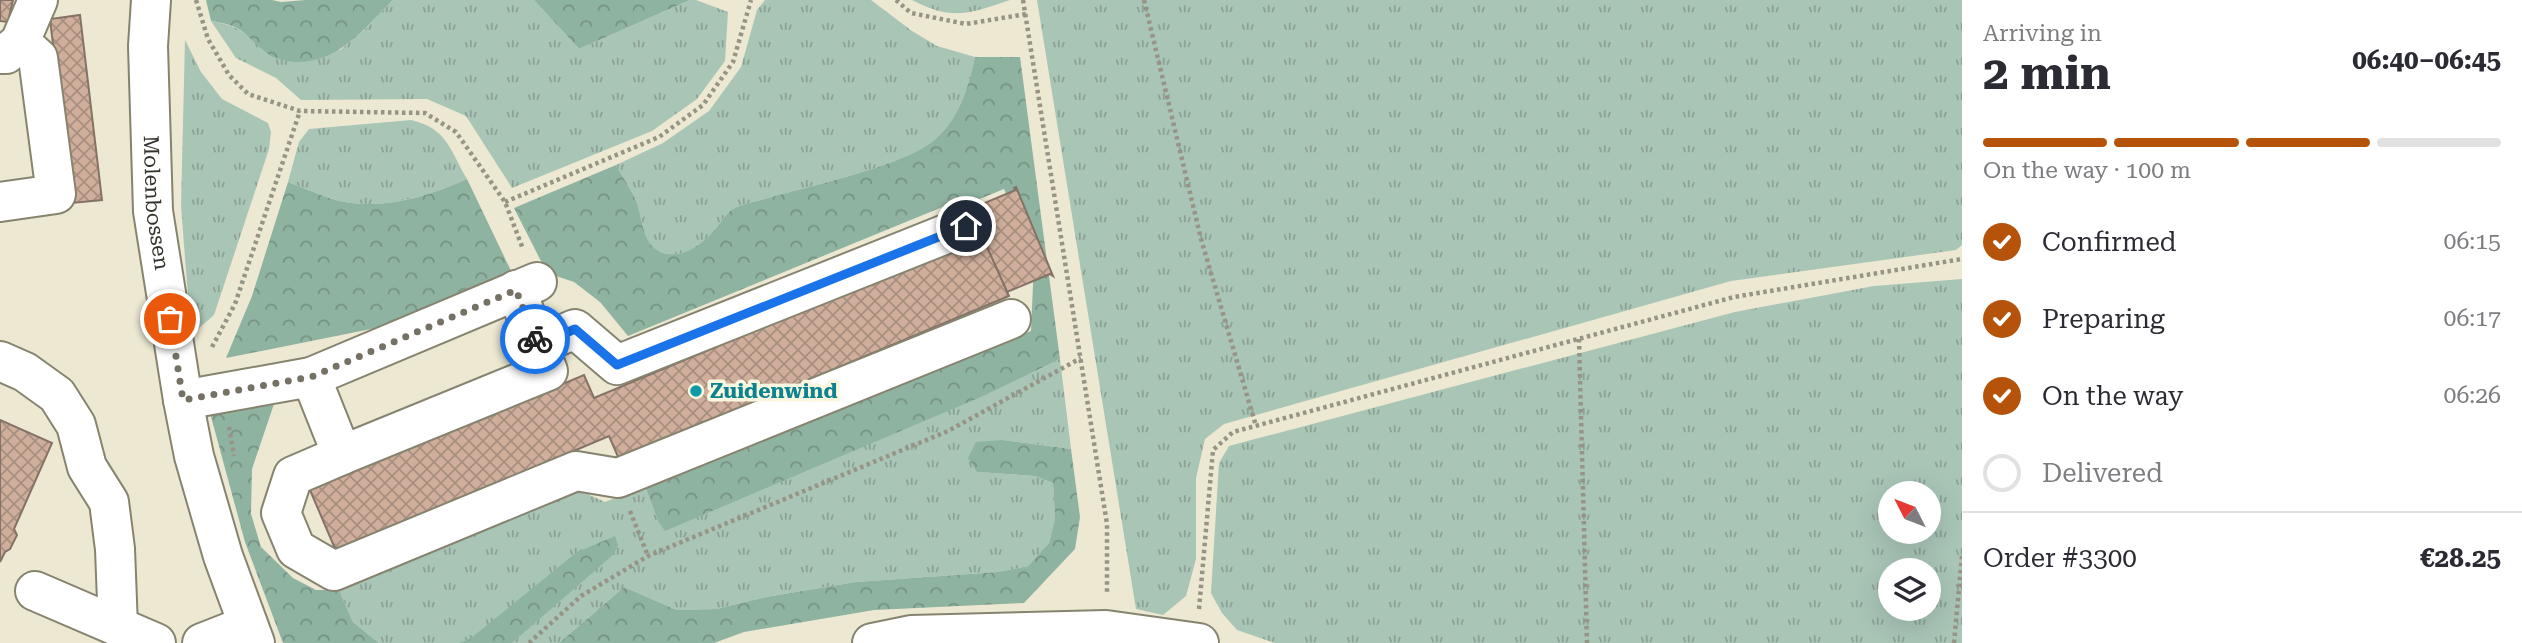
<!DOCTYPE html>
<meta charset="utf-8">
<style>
body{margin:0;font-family:"Roboto Serif",serif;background:#f2f2f3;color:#2b2b33;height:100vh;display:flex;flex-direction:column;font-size:26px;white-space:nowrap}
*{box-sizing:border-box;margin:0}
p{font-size:23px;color:#7c7c81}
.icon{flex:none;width:38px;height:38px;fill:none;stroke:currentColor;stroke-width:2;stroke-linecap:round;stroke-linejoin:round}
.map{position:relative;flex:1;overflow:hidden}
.details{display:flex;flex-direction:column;background:#fff;width:560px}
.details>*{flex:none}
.needle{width:46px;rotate:312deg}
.fabs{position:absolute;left:1878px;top:481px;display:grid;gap:14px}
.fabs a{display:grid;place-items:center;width:63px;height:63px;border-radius:50%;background:#fff;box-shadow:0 7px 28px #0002;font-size:35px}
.pin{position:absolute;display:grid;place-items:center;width:60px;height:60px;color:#fff;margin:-30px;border:4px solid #fff;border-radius:50%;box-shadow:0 2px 7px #0007}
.courier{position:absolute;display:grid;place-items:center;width:70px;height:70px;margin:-35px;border:5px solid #1a73e8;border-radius:50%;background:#fff;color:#222;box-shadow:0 2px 9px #0007}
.head em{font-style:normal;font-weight:700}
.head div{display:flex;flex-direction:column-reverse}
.head{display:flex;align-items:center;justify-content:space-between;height:119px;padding:0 21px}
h1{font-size:46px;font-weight:700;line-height:52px}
.bar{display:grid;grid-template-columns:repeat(4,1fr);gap:10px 7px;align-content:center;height:84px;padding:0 21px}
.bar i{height:9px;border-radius:5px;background:#e1e1e2}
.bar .active{background:#b45309}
.bar p{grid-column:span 4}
.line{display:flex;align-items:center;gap:18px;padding:0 21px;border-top:2px solid #e1e1e2}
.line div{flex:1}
ol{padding:0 21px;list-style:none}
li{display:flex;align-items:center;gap:21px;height:77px}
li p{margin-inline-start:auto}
li .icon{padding:7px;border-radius:50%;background:#b45309;color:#fff;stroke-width:4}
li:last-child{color:#7c7c81}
li i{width:38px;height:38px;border:4px solid #e1e1e2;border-radius:50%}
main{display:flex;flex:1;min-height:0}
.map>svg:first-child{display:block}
.grass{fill:url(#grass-tufts);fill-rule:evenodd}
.forest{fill:url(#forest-crowns)}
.building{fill:url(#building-cross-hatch);stroke:#847266;stroke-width:2}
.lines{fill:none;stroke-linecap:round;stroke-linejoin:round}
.minor-casing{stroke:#86836f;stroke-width:42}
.path{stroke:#989485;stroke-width:4.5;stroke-dasharray:3.5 3.5;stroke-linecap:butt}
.minor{stroke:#fff;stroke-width:38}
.done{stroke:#757265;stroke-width:7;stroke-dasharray:0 12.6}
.route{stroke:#1a73e8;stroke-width:9}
.culture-dot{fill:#0f9aa8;stroke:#faf6df;stroke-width:2.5}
.labels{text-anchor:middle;stroke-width:7;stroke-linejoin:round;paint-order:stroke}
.street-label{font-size:21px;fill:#35332b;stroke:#faf6df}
.culture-label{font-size:21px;font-weight:bold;fill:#0d838f;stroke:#faf6df;text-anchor:start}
</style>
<main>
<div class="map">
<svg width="1962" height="643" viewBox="0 0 1962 643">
<defs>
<pattern id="grass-tufts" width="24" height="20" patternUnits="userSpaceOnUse" patternTransform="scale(1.75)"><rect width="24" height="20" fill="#a8c5b6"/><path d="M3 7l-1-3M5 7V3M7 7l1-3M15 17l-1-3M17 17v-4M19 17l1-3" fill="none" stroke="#8aa194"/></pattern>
<pattern id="forest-crowns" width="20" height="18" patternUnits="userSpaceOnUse" patternTransform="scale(1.75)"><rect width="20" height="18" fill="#8fb3a1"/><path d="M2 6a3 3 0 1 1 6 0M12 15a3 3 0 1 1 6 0" fill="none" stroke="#769283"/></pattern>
<pattern id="building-cross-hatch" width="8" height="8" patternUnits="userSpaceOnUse" patternTransform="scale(1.75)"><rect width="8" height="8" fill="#cfaf9b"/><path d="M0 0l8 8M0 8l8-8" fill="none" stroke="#a98f7f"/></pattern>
</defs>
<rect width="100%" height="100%" fill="#ece8d2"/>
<!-- grass -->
<g class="grass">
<path d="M393,0H534L579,49L690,0H696L728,12L725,61L697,99L652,131L512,188L466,116L427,99L301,100L276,78L236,58L211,21C240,26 247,33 267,54L340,50L363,31Z"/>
<path d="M765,0H871L912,31L937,46L975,57C968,88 959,120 933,141C902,166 813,185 772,197C759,201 741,203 731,210C726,214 721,222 717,227C705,242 684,259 663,253C642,247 643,220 637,203C632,190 623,178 616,165L663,143L709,111L741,67L757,10Z"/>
<path d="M912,0H1010C969,14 952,21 912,0Z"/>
<path d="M1037,0H1962V245L1956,250L1731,281L1224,424L1205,439L1196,478V559L1186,596L1163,615L1136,609Z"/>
<path d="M185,40L201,72L222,99L268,123L271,132L269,149L214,315L191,335L181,206Z"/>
<path d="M411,120C447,128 450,150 467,179C424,198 376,213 329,198C315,193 301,187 288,182L299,142L309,129Z"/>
<path d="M1962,279V643H1275L1237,630L1222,613L1211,593L1219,463L1229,446L1735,312L1874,286ZM1890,494H1928V532H1890ZM1890,570H1928V609H1890Z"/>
<path d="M1060,359L1071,449L1003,440L978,472L1035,476L1053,483L1055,518L1049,543L1028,566L998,572L856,582L766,597L716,609L677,610L624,587L559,643H512L526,630L458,643H379L353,622L339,590L581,491L605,502L645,486L658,521L988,394Z"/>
</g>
<!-- forest -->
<g class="forest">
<path d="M206,0H272L281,2L306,0H393C365,28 339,63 295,62C285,61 274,59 265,52C242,32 244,26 211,21Z"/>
<path d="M534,0H690L579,49Z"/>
<path d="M975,57H1020L1060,359L988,394L665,531L658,521L645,486L1031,331L1034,262L1004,189L960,207L957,201L628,336L600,302L574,282L547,273L514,208L616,165C623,178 632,190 637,203C643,220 642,246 663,253C684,259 705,242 717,227C721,222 726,214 731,210C741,203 759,201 772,197C813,185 902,166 933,141C959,120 968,88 975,57Z"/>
<path d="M467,179L513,275L497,277L386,326L226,358L252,296L288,182C301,187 315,193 329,198C376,213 424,198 467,179Z"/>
<path d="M275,401L252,469L251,514L261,547L293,578L316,590H339L353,622L379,643H283L245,542L210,413Z"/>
<path d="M1003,440L1071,449L1080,517L1075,549L1024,603L874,610L744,632L714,643H559L624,587L677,610L716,609L766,597L856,582L998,572L1028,566L1049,543L1055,518L1053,483L1035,476L977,472L968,458L976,442Z"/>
<path d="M615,536L618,545L614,554L512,643H458L470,639L577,552Z"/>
</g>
<!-- building -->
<g class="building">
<path d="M0,0H13L8,22L0,21Z"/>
<path d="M80,15L102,200L72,203L50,19Z"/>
<path d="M1016,187L1053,276L1050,274L1007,292L982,236L986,234L975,207L1016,190L1014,188Z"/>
<path d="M982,236L1009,296L619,459L609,436L336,551L310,490L584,375L594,398Z"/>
<path d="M0,420L52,443L14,529L17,535L10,549L5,552L0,562Z"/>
</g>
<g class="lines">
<defs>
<g id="minor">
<path id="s1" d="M151,0L148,46L153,211L183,400L194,456L223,556L255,643"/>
<path d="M0,54H6L20,42L38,0"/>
<path d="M0,202L56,194L38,58L20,42"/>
<path d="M538,345L575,329L617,365L966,226"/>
<path d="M0,361L25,372L57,395L76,425L87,467L109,502L115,549L118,627"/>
<path d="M311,377L342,455L293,476L281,513L296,549L334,571L576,471L618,478L1011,319"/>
<path d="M183,400L311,377L537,282"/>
<path d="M342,455L548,371L516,290"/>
<path d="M35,591L156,643"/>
<path d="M202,643L248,625"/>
<path d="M872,643L911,635L1106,630L1199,643"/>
</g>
</defs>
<!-- minor casing -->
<use href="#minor" class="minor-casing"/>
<!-- path -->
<g class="path">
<path d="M196,0L208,39L229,75L248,94L300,111L425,113L456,132L505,202L523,249"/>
<path d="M896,0L911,13L966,24L1026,14"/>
<path d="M1023,0L1107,524V595"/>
<path d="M1144,0L1201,239L1256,426"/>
<path d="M505,202L659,137L703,105L733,62L751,0"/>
<path d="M1579,339L1587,643"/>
<path d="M212,347L235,304L300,111"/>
<path d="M229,427L234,456"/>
<path d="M630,511L648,556"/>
<path d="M1199,609L1213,450L1233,432L1734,297L1962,259"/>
<path d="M529,643L581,596L648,556L948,431L1081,358"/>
<path d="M1954,643L1962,556"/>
</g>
<!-- minor -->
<use href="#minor" class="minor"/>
</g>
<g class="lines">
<!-- done -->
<path class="done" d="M170,319L183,400L311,377L516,290L535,339"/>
<!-- route -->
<path class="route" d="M535,339L538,345L575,329L617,365L966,226"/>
</g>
<!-- markers -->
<circle class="culture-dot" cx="696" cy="391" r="7"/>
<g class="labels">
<!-- street labels -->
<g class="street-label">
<text dy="7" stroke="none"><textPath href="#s1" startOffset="203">Molenbossen</textPath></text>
</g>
<!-- culture labels -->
<g class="culture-label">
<text x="710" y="398">Zuidenwind</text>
</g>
</g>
</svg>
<div class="fabs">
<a><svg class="needle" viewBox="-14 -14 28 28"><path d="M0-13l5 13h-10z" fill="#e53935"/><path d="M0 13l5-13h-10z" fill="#7c7c81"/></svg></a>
<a><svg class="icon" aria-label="layers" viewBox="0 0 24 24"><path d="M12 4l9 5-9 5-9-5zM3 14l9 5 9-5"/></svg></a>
</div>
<div class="pin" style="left:170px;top:319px;background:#ea580c"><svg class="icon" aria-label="bag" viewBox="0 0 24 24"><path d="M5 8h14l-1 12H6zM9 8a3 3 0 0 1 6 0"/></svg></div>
<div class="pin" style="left:966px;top:226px;background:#1f2937"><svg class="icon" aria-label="home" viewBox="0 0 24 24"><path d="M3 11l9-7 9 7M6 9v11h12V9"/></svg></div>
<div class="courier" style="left:535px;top:339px"><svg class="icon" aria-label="bike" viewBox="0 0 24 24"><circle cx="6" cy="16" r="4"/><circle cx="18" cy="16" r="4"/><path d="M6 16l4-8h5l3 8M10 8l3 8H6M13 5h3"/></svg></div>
</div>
<section class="details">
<div class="head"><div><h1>2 min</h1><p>Arriving in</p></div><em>06:40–06:45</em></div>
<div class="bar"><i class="active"></i><i class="active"></i><i class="active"></i><i></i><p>On the way · 100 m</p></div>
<ol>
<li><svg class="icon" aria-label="check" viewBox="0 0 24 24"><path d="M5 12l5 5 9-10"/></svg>Confirmed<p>06:15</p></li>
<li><svg class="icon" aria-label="check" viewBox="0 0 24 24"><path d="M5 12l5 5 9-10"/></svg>Preparing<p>06:17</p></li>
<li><svg class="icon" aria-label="check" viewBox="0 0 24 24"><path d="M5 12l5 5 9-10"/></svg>On the way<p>06:26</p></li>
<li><i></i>Delivered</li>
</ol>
<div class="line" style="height:91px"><div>Order #3300</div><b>€28.25</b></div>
</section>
</main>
